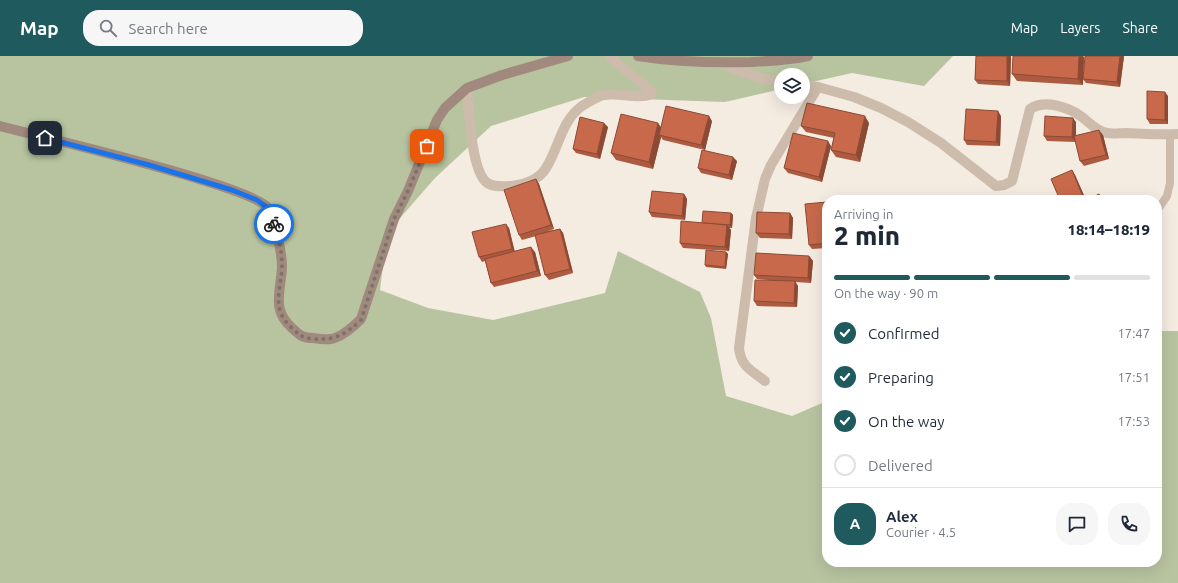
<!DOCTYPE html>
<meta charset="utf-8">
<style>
body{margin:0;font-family:Ubuntu,sans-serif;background:#f6f6f7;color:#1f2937;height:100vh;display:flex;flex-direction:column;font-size:15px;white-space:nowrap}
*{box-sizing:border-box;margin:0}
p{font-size:13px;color:#747a83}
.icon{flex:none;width:22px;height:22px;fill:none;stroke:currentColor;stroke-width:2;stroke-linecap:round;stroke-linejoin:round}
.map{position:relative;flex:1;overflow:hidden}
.side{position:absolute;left:822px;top:139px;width:340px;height:372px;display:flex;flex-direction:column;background:#fff;border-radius:16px;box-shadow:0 4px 16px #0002}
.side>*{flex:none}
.tools{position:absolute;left:774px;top:12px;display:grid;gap:8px}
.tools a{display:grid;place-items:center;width:36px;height:36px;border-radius:50%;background:#fff;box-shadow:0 4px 16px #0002;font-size:20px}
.pin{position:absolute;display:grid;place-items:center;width:34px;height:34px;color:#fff;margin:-17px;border-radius:8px;box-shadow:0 2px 6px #0006}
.courier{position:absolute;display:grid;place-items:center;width:40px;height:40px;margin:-20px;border:3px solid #1a73e8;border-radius:50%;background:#fff;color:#222;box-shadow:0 1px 5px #0007}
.head em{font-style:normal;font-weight:800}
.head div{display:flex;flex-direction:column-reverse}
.head{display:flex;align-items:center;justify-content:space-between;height:68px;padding:0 12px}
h1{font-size:26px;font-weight:800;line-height:30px}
.bar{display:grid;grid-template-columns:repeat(4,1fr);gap:6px 4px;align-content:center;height:48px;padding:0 12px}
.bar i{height:5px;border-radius:3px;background:#e0e1e3}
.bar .current{background:#1f5a5e}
.bar p{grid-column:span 4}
.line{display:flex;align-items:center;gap:10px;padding:0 12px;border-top:1px solid #e0e1e3}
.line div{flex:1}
.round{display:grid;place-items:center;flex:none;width:42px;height:42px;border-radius:16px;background:#f6f6f7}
ol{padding:0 12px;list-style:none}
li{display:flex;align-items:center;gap:12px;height:44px}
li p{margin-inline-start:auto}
li .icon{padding:4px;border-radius:50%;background:#1f5a5e;color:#fff;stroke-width:4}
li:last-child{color:#747a83}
li i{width:22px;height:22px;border:2px solid #e0e1e3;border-radius:50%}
header{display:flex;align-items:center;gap:24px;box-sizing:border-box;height:56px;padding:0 20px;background:#1f5a5e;color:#fff}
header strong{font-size:19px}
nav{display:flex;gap:22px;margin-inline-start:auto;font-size:14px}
.search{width:280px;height:36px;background:#f6f6f7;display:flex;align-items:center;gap:10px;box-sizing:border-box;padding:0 14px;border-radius:16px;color:#747a83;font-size:15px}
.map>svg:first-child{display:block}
.green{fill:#b8c4a0}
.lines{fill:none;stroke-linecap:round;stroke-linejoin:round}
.lane{stroke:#cdbbac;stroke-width:8}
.street{stroke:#cdbbac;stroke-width:10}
.secondary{stroke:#a18a7d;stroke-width:10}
.wall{fill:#ac5a40}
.shaded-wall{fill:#8c4a34}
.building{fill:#c8694b;stroke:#8c4a34}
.done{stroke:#7c716b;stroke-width:4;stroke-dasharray:0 7.2}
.route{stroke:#1a73e8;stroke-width:5}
</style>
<header>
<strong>Map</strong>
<div class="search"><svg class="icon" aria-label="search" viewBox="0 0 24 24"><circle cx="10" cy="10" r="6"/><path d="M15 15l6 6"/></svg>Search here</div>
<nav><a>Map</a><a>Layers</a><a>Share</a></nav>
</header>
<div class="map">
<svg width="1178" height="527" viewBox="0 0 1178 527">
<rect width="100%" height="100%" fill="#f4ebe1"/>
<!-- green -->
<path class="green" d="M0,0H953L924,30L852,17L803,28V19H781V33L725,46L584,41L491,70L435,122L387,177L380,234L428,252L493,264L605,237L618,195L700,236L711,262L726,340L792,360L827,345V506H1157V275H1178V527H0Z"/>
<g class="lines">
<!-- lane -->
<path class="lane" d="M1157,155L1167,140L1170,127V78"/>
<!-- street -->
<g class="street">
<path d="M720,7L757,21L781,26"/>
<path d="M803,29L818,31"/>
<path d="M467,32C469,53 471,112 486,126C493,132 504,130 512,130C524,129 540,123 546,112C559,92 561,65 582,50C588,47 597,40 604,39C619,36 637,44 652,38L651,35L618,8L610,0"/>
<path d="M765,325C751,314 741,311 739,292L756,162L765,123L771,109L818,31L854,41L881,52L908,66L941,87L996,130L1004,129L1012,125L1030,53C1045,43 1068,51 1082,61C1090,67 1096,75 1107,77C1113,78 1120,77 1126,77C1143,78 1160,79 1178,78"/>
</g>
<!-- secondary -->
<g class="secondary">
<path d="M638,0C675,6 713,7 751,6C770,5 790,4 808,0"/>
<path d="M0,70C38,80 253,130 268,152C275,163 282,197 282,211C281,234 271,254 292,272C300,279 302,282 313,282C319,283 325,284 331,283C342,281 353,271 361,263L394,163L408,135L437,64L445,52L467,32L502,19L568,0"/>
</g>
</g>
<!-- wall -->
<g class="wall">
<path d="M976,0H1011L1010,30L978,28L975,24Z"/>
<path d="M1124,0L1120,31L1086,27L1083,23V29L1017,25L1012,18L1084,1L1083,20Z"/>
<path d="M1168,40V68H1150L1147,63Z"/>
<path d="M1001,60L1000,90L967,89L964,84Z"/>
<path d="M712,65L705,94L663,84L661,81L653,113L616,104L611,97L661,71Z"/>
<path d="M1076,66V80L1103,79L1109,103L1084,110L1080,105L1076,86L1047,85L1044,80Z"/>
<path d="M869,67L860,106L836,101L831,94L834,82L806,76L801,70Z"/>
<path d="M608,71L600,103L576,97L573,93Z"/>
<path d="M831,90L822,126L788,117L784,112Z"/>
<path d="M737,105L732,124L701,117L698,112Z"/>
<path d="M1072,114L1075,119L1086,144H1060Z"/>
<path d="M536,123L539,128L554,173L548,175L560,173L563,177L573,217L549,224L545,219L536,180L522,184L519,179Z"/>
<path d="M684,138L687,143L685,164L652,161L649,156Z"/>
<path d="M827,146V192L812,193L809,189Z"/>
<path d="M731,157L733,159L732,172H729L731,174L729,195L683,192L680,187L702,167Z"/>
<path d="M790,157L793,162L792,183L760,182L756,177Z"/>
<path d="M509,172L515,196H535L541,220L494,231L491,227L485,205L482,206L479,201Z"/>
<path d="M726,196L728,198L726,213L706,211L705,209Z"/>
<path d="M809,200L813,205L811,227L795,226L798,230L797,251L757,250L754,245L778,225L757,223L754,219Z"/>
</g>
<!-- shaded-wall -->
<g class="shaded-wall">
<path d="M1007,0H1011L1010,30L1007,25Z"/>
<path d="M1079,0H1083L1084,1L1083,29L1078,23Z"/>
<path d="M1120,0H1124L1120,31L1117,26Z"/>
<path d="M1165,36L1168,40V68L1165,64Z"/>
<path d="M998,55L1001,60L1000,90L996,86Z"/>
<path d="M709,60L712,65L705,94L701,89Z"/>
<path d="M865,60L869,67L860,106L856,99Z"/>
<path d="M1073,62L1076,66V86L1072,81Z"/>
<path d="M604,67L608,71L600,103L597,98Z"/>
<path d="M658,67L663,74L659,79L661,81L653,113L649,106Z"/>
<path d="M1099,74L1103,79L1109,103L1106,99Z"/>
<path d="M828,85L831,90L822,126L819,121Z"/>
<path d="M733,101L737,105L732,124L729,119Z"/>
<path d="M1072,114L1075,119L1086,144L1083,141Z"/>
<path d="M536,123L539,128L554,173L551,169Z"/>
<path d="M684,138L687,143L685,164L682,160Z"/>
<path d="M731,157L733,159L732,172L730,169Z"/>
<path d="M790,157L793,162L792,183L789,178Z"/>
<path d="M506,168L509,172L515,198L512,193Z"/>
<path d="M727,169L731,174L729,195L725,191Z"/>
<path d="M560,173L563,177L573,217L570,213Z"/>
<path d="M531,191L535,196L541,220L537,215Z"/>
<path d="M726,196L728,198L726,213L725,211Z"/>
<path d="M809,200L813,205L811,227L808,222Z"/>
<path d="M795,225L798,230L797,251L794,247Z"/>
<path d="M1157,233L1159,258L1157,255Z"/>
</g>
<!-- building -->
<g class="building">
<path d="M976,0H1007V25L975,24Z"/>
<path d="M1013,0H1079L1078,23L1012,18Z"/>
<path d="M1085,0H1120L1117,26L1083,23Z"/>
<path d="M1147,35L1165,36V64L1147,63Z"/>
<path d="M807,47L865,60L856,99L831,94L835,77L801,70Z"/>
<path d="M666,50L709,60L701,89L659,79Z"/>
<path d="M966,53L998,55L996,86L964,84Z"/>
<path d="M621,58L658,67L649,106L611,97Z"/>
<path d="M1045,60L1073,62L1072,81L1044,80Z"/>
<path d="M580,61L604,67L597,98L573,93Z"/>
<path d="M1099,74L1106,99L1080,105L1074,80Z"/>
<path d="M793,77L828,85L819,121L784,112Z"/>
<path d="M702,94L733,101L729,119L698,112Z"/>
<path d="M1072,114L1083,141L1075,144H1060L1051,123Z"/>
<path d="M536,123L551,169L519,179L504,134Z"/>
<path d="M652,135L684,138L682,160L649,156Z"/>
<path d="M1099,138L1102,144H1087Z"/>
<path d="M827,146V187L809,189L805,148Z"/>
<path d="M703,155L731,157L730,169L702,167Z"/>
<path d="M757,156L790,157L789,178L756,177Z"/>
<path d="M681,165L727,169L725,191L680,187Z"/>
<path d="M506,168L512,193L479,201L472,176Z"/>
<path d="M560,173L570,213L545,219L535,179Z"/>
<path d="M531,191L537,215L491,227L485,203Z"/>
<path d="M706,194L726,196L725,211L705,209Z"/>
<path d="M756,197L809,200L808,222L754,219Z"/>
<path d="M755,224L795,225L794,247L754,245Z"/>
</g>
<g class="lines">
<!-- done -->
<path class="done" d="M274,168C279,180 282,197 282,210C281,236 270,253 293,273C302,281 303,282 315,283C336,284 346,278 361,264L394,163L408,135L427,90"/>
<!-- route -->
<path class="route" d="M45,82L149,109L232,134L257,144L268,152L274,168"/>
</g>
</svg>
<div class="tools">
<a><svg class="icon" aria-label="layers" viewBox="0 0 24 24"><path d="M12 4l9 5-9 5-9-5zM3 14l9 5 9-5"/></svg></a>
</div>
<div class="pin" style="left:427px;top:90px;background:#ea580c"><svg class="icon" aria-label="bag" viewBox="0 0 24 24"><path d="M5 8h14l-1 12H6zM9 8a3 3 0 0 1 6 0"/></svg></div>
<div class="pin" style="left:45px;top:82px;background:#1f2937"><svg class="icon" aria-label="home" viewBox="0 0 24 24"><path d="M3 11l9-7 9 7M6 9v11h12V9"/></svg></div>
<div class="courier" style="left:274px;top:168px"><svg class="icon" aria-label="bike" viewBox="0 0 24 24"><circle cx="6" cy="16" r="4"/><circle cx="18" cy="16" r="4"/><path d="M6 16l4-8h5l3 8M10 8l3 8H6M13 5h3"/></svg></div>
<section class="side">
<div class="head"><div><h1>2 min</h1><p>Arriving in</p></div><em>18:14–18:19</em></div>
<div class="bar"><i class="current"></i><i class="current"></i><i class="current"></i><i></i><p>On the way · 90 m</p></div>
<ol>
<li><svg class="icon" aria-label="check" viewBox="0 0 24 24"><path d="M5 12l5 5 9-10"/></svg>Confirmed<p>17:47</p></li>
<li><svg class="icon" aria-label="check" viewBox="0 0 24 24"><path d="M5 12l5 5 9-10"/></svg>Preparing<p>17:51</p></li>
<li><svg class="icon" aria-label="check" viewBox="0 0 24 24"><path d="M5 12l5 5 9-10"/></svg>On the way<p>17:53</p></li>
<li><i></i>Delivered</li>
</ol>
<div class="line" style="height:72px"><b class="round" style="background:#1f5a5e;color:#fff">A</b><div><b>Alex</b><p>Courier · 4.5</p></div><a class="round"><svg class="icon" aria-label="chat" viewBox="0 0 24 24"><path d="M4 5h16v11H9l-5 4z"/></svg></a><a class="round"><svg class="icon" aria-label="phone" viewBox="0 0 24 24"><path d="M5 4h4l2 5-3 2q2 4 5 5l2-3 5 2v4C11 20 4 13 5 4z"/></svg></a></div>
</section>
</div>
